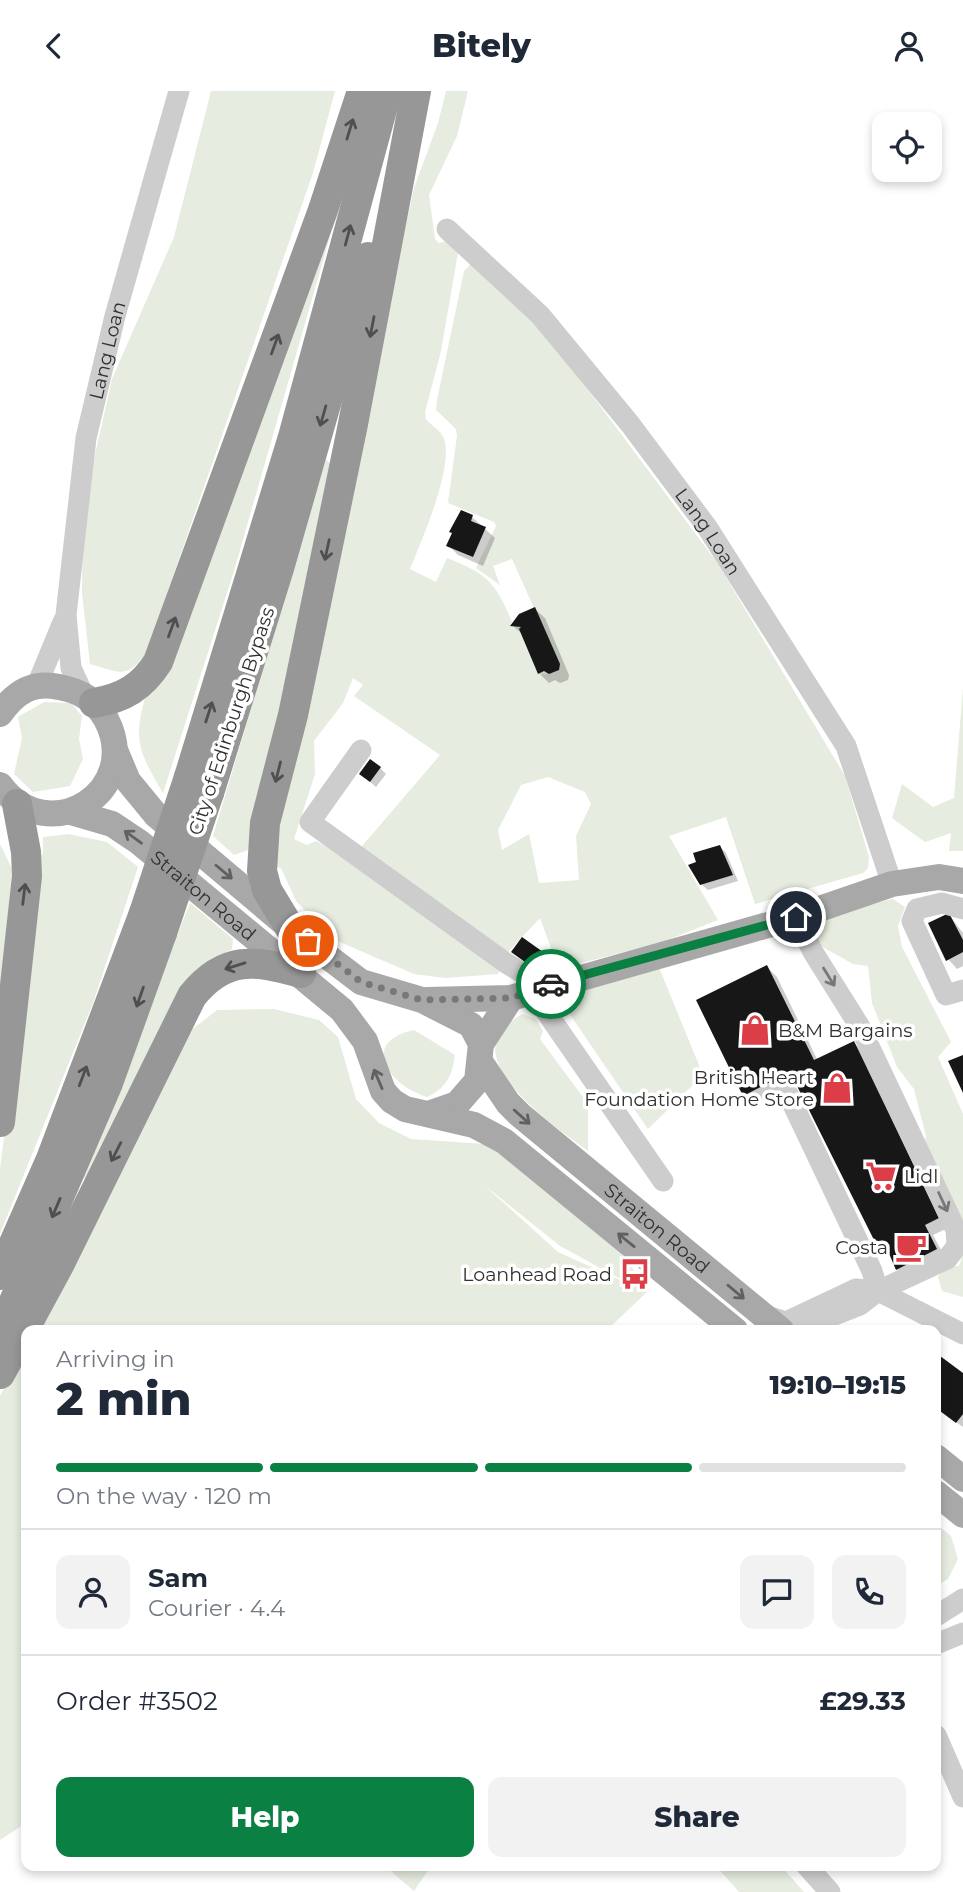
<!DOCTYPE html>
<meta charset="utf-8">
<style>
body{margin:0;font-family:Montserrat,sans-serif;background:#f2f2f3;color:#1f2937;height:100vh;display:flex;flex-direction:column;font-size:26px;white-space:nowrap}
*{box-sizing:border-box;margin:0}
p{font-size:23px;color:#747a83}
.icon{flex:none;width:38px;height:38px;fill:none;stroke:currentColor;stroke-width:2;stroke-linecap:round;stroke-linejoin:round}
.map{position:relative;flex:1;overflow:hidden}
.details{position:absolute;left:21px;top:1234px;width:920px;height:546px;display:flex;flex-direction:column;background:#fff;border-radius:14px;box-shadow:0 4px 10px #0003}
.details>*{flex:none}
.controls{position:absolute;left:872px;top:21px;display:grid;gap:14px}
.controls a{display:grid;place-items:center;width:70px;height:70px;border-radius:14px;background:#fff;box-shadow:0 4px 10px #0003;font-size:35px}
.pin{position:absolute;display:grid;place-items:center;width:60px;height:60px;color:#fff;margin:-30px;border:4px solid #fff;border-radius:50%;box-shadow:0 2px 7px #0007}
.courier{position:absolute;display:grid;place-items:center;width:70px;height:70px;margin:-35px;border:5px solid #0b8043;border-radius:50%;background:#fff;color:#222;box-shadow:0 2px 9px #0007}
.summary em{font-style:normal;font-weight:800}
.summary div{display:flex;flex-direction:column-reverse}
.summary{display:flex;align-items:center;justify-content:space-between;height:119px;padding:0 35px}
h1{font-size:46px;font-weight:800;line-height:52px}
.bar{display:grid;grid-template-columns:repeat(4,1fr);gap:10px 7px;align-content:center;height:84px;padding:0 35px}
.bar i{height:9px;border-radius:5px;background:#e0e1e3}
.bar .on{background:#0b8043}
.bar p{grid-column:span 4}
.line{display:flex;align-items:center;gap:18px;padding:0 35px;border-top:2px solid #e0e1e3}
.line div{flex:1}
.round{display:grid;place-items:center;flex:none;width:74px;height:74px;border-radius:14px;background:#f2f2f3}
.button{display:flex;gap:14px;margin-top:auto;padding:14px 35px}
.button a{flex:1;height:80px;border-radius:14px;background:#0b8043;color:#fff;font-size:28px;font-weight:800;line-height:80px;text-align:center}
.button a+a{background:#f2f2f3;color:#1f2937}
header{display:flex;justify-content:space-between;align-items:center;height:91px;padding:0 35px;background:#fff;font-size:32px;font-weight:800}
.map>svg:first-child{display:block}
.green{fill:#e6ecdf;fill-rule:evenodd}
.shadow{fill:#0003}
.building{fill:#171717}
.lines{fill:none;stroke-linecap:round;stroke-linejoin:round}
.minor{stroke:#cdcdcd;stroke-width:21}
.major{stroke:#a8a8a8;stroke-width:26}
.highway{stroke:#979797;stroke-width:30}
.highway-bridge{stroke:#979797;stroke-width:30}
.oneway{stroke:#4f4f4f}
.oneway2{stroke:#606060}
.oneway3{stroke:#777}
.done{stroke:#787878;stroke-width:7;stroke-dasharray:0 12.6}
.route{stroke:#0b8043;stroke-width:9}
.labels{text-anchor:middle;stroke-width:7;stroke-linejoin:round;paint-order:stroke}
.street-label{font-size:19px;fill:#303030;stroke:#fff}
.poi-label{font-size:19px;fill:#303030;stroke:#fff;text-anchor:end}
</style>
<header><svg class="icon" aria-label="back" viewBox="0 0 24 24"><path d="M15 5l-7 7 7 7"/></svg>Bitely<svg class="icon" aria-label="person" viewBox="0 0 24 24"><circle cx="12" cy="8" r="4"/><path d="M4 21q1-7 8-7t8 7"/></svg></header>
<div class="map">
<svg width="963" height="1801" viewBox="0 0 963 1801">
<rect width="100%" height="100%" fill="#fff"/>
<!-- green -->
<g class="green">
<path d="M211,0H335L313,82L146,563C125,589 119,581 90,573L82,502L83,417L112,288L174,146Z"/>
<path d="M446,0H468L457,45L429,104L435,148L439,152L450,149L459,156L441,260L425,321L426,328C431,335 441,339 444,348C454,376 421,451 410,478L436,491L447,467C488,483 496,492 512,531L510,534L521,536L519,539L538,583H549L559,579V573L512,468L493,475L500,494L476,477L496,435L494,431L448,412L457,345L456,338L436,319L437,309L464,180L471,173L539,233L718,473L845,685L869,766L868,777L863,782L755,813L726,726L669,745L718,829L660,852L573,874L554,865L540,827L508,861L498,883L445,887L414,883L333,848L296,810L281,777L271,774L274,732L414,97L438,32ZM353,587L363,594L354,605L440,664L351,768L316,750L307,754L294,748L315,683L314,650L343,612ZM548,686L585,701L591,713L576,745L579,789L539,792L529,743L502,759L498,739L521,694Z"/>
<path d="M335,128L234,480L163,702C136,656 133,648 148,596Z"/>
<path d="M326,368L331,374L291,576L248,759L234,764L213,745Z"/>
<path d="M963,597V760H949L951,742L925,751L892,727L902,693L933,716L954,707Z"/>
<path d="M44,611L71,612L82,625L79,648L83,668L70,695L33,701L14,683L22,647L18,626Z"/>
<path d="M68,743L107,751L138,776L93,912L0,1143V1078L39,770L43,761V746Z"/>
<path d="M0,753L12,778L0,918Z"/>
<path d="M893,808L905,816L898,835L902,856L951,951L938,966L963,1023V1134L924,1057L926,1045L914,998L897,976L872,912L868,875L853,873L819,854L815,840C831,817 867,814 893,808Z"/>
<path d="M190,812L233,848L232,858L219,865L92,1091L82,1086Z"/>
<path d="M658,874L703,984L648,1038L567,919L564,905Z"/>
<path d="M274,918L319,929L338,946L356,1008L379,1032L411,1048L485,1053L502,1062L620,1161L649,1199L607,1239H34L184,945L217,919ZM483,1093L560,1155L633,1195L558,1161Z"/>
<path d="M522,923L536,928L543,940L540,948L588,1013V1060C562,1041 479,985 498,945C503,935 513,929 522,923Z"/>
<path d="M414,939L455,964C452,985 446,997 427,1006C388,994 359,951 414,939Z"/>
<path d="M963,1163V1206L942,1200L938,1186L944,1176L959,1175Z"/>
<path d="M26,1253V1732L0,1749V1305Z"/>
<path d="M936,1433L951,1445L958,1468L948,1488L936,1495Z"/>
<path d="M385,1775H431L414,1800Z"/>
<path d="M716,1775H781L804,1801H739Z"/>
</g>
<!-- shadow -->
<g class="shadow">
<path d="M472,426L495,447L483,475L458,464L448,454Z"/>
<path d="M535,518L545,527L569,584L568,589L560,592L555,589L549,592L539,582L523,544L512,534Z"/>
<path d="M380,677L386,683L376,696L361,683Z"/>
<path d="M720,756L726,762L738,790L708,799L701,793L698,773Z"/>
<path d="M949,824L963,842V875L957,878L948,868Z"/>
<path d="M513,861L542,862L548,868L539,881Z"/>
<path d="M767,876L777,886L818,970L854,952L864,962L948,1137L933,1144L946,1168L907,1187L897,1178L891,1165L879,1156L797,992L754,1013L745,1004Z"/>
<path d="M896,1235L902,1239H890Z"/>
<path d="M963,1284V1336L936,1317Z"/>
</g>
<!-- building -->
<g class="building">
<path d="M461,419L473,424L471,430L486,436L473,466L446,455L452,442L449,441Z"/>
<path d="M535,516L560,573L559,579L549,583L544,580L538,583L519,538L521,536L510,535L519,523Z"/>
<path d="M370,668L381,676L370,691L359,683Z"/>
<path d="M720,754L733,784L700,794L688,774L696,771L693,762Z"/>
<path d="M949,822L963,849V861L946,870L928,832Z"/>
<path d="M522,846L543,861L532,876L511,861Z"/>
<path d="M767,874L814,969L854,950L939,1127L925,1134L937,1158L896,1179L885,1153L878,1157L790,981L743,1005L696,909Z"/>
<path d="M963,964V1002L948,970Z"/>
<path d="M936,1262L963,1282V1323L956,1332L936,1317Z"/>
</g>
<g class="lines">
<!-- minor -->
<g class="minor">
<path id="s1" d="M447,138L540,224L630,333L707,436L846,655L892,793"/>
<path d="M37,594L63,531"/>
<path id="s2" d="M83,603L71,577L66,524L86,347L115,225L179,0"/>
<path d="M361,659L310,731L506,872L544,895"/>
<path d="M963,818L942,812L917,818L912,830L946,904L963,899"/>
<path d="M796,826L813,861L860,936L956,1139L957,1155L947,1168L878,1200L860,1214L822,1229L807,1239"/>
<path d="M531,899L663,1090"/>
<path d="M788,1003L872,1180L878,1200"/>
<path d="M764,1224L786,1231L856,1198L878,1200L963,1243"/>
<path d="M936,1525L963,1508"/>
<path d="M936,1553L963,1542"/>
<path d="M936,1644L963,1706"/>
<path d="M806,1774L830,1801"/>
</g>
<!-- major -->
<g class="major">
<path d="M0,623C15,601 33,590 59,596C81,600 95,609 106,628C144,700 48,760 0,694"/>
<path d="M115,659L128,690L156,724L290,837L361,891L422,909L471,934L481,953L477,990L457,1013L431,1022"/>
<path id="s3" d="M71,721L112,733L139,751L342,919L365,950L383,1000L392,1010L405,1018L474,1034L504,1050L735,1239"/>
<path d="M427,909L511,907L796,826L892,793L939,786L963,790"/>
<path d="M481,953L511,907"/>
<path id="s4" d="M481,972L508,1012L520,1024L781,1239"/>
<path d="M936,1366L963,1388"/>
<path d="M936,1402L963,1424"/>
</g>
<!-- highway -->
<g class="highway">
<path d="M94,612C124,607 142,596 158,571L323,119L362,0"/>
<path d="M189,686L293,346L387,0"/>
<path d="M209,702L280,474L368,166"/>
<path d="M290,837L267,799L262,780L265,732L293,624L353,333L416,0"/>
<path d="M0,1031L27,785L26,761L17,713"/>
<path d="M0,1184L51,1068L144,822"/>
<path d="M0,1243L108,992L162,842"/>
<path d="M0,1283L59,1174L192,905C225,864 255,869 301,882"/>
</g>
<!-- highway-bridge -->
<g class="highway-bridge">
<path d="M144,822L189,686"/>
<path d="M162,842L209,702"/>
</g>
</g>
<!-- one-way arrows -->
<defs><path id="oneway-shaft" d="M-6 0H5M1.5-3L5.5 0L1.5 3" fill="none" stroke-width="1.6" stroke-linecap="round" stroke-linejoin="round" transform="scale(1.75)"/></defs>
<g class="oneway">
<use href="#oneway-shaft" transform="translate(350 38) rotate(-73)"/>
<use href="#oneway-shaft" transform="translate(348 144) rotate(-75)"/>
<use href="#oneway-shaft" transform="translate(372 236) rotate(101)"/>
<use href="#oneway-shaft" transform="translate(275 253) rotate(-70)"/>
<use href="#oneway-shaft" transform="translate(323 325) rotate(106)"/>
<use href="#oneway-shaft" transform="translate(327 459) rotate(102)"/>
<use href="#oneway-shaft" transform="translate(172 536) rotate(-70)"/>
<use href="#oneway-shaft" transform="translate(209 621) rotate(-72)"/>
<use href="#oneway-shaft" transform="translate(278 681) rotate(104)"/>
<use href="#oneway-shaft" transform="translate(24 803) rotate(-83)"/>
<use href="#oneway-shaft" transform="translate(235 875) rotate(163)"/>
<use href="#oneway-shaft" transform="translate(140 906) rotate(109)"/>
<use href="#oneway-shaft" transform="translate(83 985) rotate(-69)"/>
<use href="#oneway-shaft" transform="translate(116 1061) rotate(117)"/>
<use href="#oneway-shaft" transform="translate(56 1117) rotate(113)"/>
</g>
<g class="oneway2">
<use href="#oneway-shaft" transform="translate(133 746) rotate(-144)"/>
<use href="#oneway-shaft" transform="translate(224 781) rotate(40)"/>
<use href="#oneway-shaft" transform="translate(378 988) rotate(-113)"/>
<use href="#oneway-shaft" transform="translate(522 1026) rotate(42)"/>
<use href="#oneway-shaft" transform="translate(626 1149) rotate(-141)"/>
<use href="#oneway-shaft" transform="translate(736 1201) rotate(40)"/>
</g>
<g class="oneway3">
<use href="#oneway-shaft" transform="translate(829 886) rotate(58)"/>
<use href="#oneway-shaft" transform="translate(943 1111) rotate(65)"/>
</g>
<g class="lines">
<!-- done -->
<path class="done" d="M308,850L361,891L422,909L511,907L551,893"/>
<!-- route -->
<path class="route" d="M551,893L796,826"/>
</g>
<!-- icons -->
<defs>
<symbol id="shop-bare" viewBox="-9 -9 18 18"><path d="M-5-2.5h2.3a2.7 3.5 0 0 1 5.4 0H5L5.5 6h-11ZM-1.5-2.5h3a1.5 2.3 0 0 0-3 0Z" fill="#db3e47" stroke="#fff" stroke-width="2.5" paint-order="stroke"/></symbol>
<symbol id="supermarket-bare" viewBox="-9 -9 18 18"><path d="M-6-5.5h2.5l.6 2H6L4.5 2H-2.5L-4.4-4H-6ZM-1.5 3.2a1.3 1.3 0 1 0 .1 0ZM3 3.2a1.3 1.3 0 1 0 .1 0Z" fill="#db3e47" stroke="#fff" stroke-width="2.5" paint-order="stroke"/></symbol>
<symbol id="cafe-bare" viewBox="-9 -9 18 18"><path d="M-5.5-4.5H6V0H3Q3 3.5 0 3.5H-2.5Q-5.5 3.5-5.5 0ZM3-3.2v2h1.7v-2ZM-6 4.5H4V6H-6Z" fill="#db3e47" stroke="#fff" stroke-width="2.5" paint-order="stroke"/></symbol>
<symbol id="bus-bare" viewBox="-9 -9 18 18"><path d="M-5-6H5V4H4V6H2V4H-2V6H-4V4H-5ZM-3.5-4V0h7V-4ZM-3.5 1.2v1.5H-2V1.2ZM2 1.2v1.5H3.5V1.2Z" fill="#db3e47" stroke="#fff" stroke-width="2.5" paint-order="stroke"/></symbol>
</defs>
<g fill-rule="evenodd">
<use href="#shop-bare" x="733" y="917" width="44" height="44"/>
<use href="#shop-bare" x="815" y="975" width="44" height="44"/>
<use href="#supermarket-bare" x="859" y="1063" width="44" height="44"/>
<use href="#cafe-bare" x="889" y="1134" width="44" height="44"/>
<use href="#bus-bare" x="613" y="1161" width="44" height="44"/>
</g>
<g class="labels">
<!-- street labels -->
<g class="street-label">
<text dy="7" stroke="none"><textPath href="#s2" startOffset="350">Lang Loan</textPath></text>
<text dy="7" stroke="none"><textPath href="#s1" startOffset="401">Lang Loan</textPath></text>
<text transform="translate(231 630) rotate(-72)" y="7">City of Edinburgh Bypass</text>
<text dy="7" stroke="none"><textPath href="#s3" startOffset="159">Straiton Road</textPath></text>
<text dy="7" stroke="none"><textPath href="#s4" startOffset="243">Straiton Road</textPath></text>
</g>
<!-- poi labels -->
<g class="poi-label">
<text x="778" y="946" text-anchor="start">B&amp;M Bargains</text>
<text x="814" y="993">British Heart<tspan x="814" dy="22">Foundation Home Store</tspan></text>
<text x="904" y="1092" text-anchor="start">Lidl</text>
<text x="888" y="1163">Costa</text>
<text x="612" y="1190">Loanhead Road</text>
</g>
</g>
</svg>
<div class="controls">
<a><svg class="icon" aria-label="locate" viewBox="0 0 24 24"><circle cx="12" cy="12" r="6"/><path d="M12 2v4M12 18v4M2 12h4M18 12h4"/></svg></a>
</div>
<div class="pin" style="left:308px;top:850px;background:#ea580c"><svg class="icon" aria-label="bag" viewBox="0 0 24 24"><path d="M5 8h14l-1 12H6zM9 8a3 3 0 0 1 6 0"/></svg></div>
<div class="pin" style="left:796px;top:826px;background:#1f2937"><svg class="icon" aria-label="home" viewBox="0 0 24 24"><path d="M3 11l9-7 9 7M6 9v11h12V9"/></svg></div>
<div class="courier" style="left:551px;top:893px"><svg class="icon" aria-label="car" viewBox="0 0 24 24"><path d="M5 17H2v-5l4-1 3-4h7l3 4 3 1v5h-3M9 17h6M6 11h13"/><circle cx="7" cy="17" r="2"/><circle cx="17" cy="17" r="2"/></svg></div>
<section class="details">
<div class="summary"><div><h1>2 min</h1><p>Arriving in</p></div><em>19:10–19:15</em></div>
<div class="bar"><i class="on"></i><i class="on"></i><i class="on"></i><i></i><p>On the way · 120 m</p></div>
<div class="line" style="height:126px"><a class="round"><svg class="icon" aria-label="person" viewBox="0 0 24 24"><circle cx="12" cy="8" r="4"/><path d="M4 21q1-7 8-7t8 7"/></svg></a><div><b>Sam</b><p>Courier · 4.4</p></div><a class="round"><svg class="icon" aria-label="chat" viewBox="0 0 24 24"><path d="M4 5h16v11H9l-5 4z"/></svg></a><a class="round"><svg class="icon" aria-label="phone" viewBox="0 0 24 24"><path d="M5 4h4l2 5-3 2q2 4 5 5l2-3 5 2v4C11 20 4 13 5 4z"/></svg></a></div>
<div class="line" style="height:91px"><div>Order #3502</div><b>£29.33</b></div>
<div class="button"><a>Help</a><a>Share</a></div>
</section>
</div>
